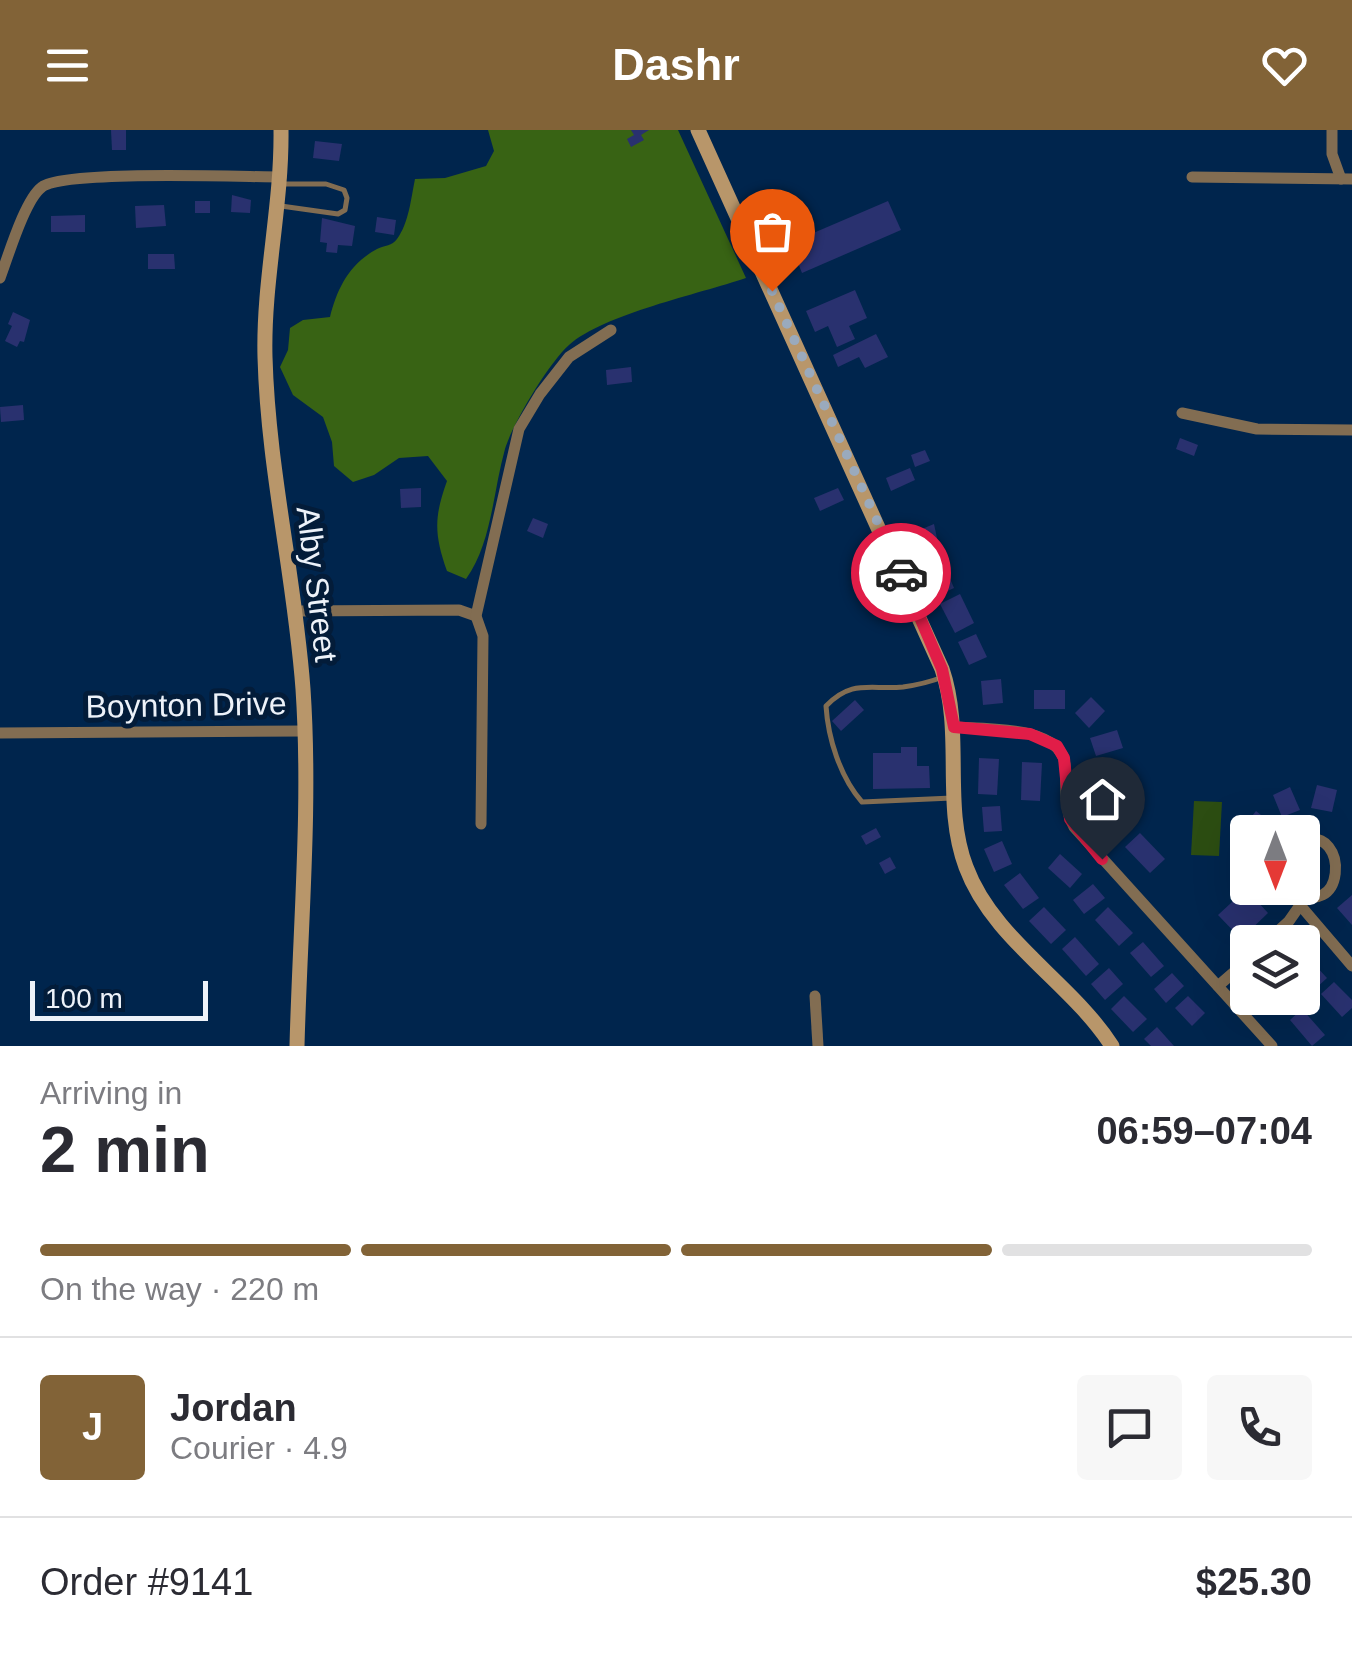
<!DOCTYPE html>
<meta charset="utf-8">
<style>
body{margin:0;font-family:Helvetica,sans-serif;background:#f7f7f7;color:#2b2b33;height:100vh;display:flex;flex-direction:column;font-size:38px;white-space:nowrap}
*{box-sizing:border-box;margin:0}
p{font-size:32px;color:#7c7c81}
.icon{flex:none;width:55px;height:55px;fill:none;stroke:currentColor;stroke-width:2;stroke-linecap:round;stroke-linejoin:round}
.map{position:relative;height:916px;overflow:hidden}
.details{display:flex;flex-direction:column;background:#fff;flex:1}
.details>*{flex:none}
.needle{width:65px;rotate:180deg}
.controls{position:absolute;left:1230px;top:685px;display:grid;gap:20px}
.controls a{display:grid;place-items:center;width:90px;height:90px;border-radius:10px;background:#fff;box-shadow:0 10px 40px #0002;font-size:50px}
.scale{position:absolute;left:30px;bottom:25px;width:178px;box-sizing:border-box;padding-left:10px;border:5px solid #edf2f9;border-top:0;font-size:28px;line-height:35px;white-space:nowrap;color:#edf2f9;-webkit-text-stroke:8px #031c39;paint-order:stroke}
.pin{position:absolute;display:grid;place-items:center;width:85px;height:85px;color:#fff;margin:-102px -42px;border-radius:50% 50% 50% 0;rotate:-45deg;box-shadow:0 0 10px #0007}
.pin .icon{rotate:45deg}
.courier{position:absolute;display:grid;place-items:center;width:100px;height:100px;margin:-50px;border:8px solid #e11d48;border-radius:50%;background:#fff;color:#222;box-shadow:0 2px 12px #0007}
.head em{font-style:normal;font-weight:700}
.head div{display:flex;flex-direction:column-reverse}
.head{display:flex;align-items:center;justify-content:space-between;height:170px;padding:0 40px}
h1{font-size:65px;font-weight:700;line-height:75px}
.bar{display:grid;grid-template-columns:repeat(4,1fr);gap:15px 10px;align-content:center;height:120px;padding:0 40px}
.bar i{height:12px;border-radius:8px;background:#e1e1e2}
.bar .current{background:#826337}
.bar p{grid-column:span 4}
.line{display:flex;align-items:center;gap:25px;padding:0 40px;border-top:2px solid #e1e1e2}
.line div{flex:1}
.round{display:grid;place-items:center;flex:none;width:105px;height:105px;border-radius:10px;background:#f7f7f7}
header{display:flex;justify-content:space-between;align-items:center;height:130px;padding:0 40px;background:#826337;color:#fff;font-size:45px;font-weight:700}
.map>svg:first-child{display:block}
.green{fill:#2c4d12}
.forest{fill:#386314}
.building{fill:#29316f}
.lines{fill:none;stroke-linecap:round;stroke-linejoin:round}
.lane{stroke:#826d52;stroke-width:5}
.street{stroke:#826d52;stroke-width:11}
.secondary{stroke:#b8966a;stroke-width:15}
.done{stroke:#9aaabd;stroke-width:10;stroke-dasharray:0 18}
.route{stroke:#e11d48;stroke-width:12}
.labels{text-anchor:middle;stroke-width:10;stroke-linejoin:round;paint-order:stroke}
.street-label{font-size:32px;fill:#edf2f9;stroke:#031c39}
</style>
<header><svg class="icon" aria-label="menu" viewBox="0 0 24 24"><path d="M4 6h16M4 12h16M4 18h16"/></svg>Dashr<svg class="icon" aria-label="heart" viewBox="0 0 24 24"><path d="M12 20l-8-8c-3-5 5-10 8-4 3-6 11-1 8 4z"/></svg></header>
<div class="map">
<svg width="1352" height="916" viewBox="0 0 1352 916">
<rect width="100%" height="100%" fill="#00254d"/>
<!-- green -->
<path class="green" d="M1194,671L1222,672L1219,726L1191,725Z"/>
<!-- forest -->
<path class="forest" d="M488,0H678L746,148C699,164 604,184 569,215C548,234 513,293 505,319C493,361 492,413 466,449L447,441C434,404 434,387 447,351L428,326L399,328L374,345L353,352L334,336L332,312L323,287L293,265L280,237L288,220L290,198L303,190L330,187C337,159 349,134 377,119C385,115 392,116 397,109C409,93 411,68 415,49L445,48L486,36L494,21Z"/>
<!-- building -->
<g class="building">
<path d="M111,0H126V20H112Z"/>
<path d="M631,0H649L641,5L644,10L631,17L627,9L634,5Z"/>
<path d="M315,11L342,14L339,31L313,28Z"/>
<path d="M232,65L251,70L250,83L231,82Z"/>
<rect x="195" y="71" width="15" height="12"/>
<path d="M888,71L901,100L802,143L790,113Z"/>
<path d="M164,75L166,96L136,98L135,76Z"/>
<path d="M85,85V102H51V86Z"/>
<path d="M377,87L396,90L394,105L375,102Z"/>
<path d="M322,88L355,96L352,116L338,115L337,123L326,122L327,113L320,112Z"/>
<path d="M148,124H174L175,139H148Z"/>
<path d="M855,160L867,188L849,196L855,209L837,217L828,196L815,202L806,181Z"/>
<path d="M13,182L30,190L24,212L20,211L17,217L5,211L12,196L8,194Z"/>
<path d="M876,204L888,227L865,238L859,227L838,237L833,225Z"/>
<path d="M631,237L632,252L607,255L606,240Z"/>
<path d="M23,275L24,290L1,292L0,277Z"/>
<path d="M1180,308L1198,315L1194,326L1176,319Z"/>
<path d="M925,320L930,331L915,337L911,325Z"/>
<path d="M910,338L915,350L891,361L886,348Z"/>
<path d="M421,358V377L401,378L400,359Z"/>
<path d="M838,358L844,370L820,381L814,368Z"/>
<path d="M533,388L548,394L543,408L527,401Z"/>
<path d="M934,394L938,413L918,422L910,404Z"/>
<path d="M942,430L954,458L935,467L922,439Z"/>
<path d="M960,464L974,493L955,503L940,474Z"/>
<path d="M976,504L987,527L969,535L958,512Z"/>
<path d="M1001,549L1003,573L983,575L981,551Z"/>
<rect x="1034" y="560" width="31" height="19"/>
<path d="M1091,567L1105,581L1089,598L1075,583Z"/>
<path d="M855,570L864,580L841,601L832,591Z"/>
<path d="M1117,600L1123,618L1096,626L1090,608Z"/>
<path d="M901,617H917V636H929L930,658L873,659V623H901Z"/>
<path d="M979,628L999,629L997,665L978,664Z"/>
<path d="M1022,632L1042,633L1040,671L1021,670Z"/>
<path d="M1091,636L1117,638V656L1090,655Z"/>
<path d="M1317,655L1337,660L1332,682L1311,678Z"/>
<path d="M1290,657L1300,680L1282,687L1273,665Z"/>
<path d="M1112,673L1132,695L1117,709L1097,686Z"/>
<path d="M1000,676L1002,701L984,702L982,677Z"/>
<path d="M1256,681L1276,697L1271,702H1257L1246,694Z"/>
<path d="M876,698L881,707L866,715L861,706Z"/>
<path d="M1140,703L1165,729L1150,743L1125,717Z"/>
<path d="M1002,711L1012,734L994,742L984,719Z"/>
<path d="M1235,717L1248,718V738L1233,736Z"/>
<path d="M1060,724L1082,744L1070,758L1048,738Z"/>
<path d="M890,727L896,738L885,744L879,733Z"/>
<path d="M1020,743L1039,768L1023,779L1004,755Z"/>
<path d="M1093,754L1105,768L1084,784L1073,770Z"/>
<path d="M1246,759L1268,783L1241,809L1218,785Z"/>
<path d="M1352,765V795L1337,778Z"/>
<path d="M1044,777L1066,800L1051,814L1029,791Z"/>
<path d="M1108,777L1133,803L1119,816L1095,790Z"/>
<path d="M1075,807L1099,834L1086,846L1062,819Z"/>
<path d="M1143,812L1164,836L1151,847L1130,823Z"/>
<path d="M1302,821L1327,848L1314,860L1302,848Z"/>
<path d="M1109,838L1123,854L1105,870L1091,854Z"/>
<path d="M1172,843L1184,856L1166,873L1154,859Z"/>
<path d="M1334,852L1352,870V878L1342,887L1321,864Z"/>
<path d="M1124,866L1147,889L1133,902L1111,879Z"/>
<path d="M1188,866L1205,883L1192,896L1175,878Z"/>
<path d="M1265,868H1292L1278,881Z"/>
<path d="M1302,879L1325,905L1312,916L1290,890Z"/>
<path d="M1157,897L1174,916H1151L1144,909Z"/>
</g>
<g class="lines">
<!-- lane -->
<g class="lane">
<path d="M281,76L338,84L345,80L347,68L344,60L326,54H282"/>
<path d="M943,547C930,552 917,555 903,557C870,560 852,549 826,576C828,608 840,647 862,672L952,668"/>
</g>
<!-- street -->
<g class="street">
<path d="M1332,0V24L1341,49"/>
<path d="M1192,47L1352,49"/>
<path d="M0,148C8,127 25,69 42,57C64,40 242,47 281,47"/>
<path d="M1182,283L1257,299L1352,300"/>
<path d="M295,481L459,480L476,486"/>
<path d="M954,597C983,599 1062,595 1065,635C1067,657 1063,677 1074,697L1272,916"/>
<path d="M0,603L304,601"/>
<path d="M481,694L483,506L476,486L519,299L540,264L569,227L611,200"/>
<path d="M1292,758C1344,797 1352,696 1302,710"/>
<path d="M1300,775L1352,836"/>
<path d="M1266,812L1289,791L1303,771"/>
<path d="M1218,856L1248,830"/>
<path d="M815,866L818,916"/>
</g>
<!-- secondary -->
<g class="secondary">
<path d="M281,0C282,76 263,151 265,227C268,339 295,448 303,559C311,677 300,798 297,916"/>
<path d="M698,0L942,539C964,603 942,674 966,737C993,810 1071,852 1112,916"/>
</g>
</g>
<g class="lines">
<!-- done -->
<path class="done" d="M772,161L901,443"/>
<!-- route -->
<path class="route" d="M901,443L942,539L954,597L1030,604L1057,616L1064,628L1070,689L1102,729"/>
</g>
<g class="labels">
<!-- street labels -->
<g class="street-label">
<text transform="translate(317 454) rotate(83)" y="11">Alby Street</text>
<text transform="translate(186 575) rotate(-1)" y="11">Boynton Drive</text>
</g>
</g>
</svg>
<div class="controls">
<a><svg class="needle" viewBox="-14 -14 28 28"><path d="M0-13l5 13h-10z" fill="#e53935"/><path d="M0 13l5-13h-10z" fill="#7c7c81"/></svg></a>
<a><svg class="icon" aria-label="layers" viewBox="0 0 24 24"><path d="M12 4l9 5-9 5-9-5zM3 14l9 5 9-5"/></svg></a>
</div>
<div class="scale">100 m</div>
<div class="pin" style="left:772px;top:161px;background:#ea580c"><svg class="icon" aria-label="bag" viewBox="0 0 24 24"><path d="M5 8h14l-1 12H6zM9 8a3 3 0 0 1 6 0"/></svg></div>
<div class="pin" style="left:1102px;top:729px;background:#1f2937"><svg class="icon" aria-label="home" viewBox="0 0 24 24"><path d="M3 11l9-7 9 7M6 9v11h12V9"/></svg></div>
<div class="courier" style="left:901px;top:443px"><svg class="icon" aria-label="car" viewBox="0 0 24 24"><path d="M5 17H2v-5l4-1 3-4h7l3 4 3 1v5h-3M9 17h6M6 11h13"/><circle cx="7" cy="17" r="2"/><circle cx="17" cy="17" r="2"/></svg></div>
</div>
<section class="details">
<div class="head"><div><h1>2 min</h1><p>Arriving in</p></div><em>06:59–07:04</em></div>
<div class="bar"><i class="current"></i><i class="current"></i><i class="current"></i><i></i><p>On the way · 220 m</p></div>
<div class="line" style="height:180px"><b class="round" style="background:#826337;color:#fff">J</b><div><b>Jordan</b><p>Courier · 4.9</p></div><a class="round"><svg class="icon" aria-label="chat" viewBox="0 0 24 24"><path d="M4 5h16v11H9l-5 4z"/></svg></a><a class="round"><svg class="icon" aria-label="phone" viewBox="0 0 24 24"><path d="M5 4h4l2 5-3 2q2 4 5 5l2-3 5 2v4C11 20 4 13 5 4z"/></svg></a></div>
<div class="line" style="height:130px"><div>Order #9141</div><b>$25.30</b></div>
</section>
